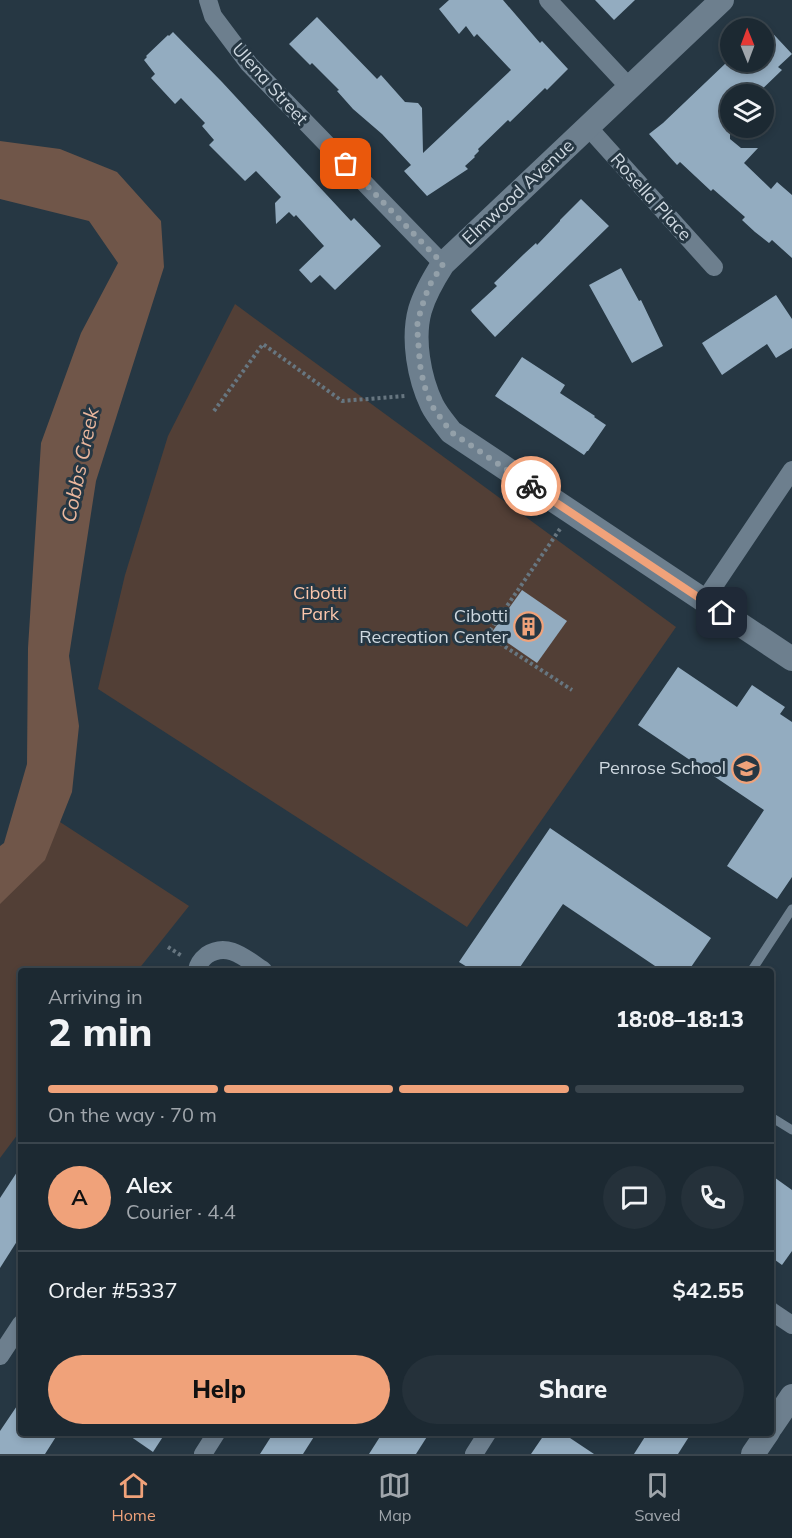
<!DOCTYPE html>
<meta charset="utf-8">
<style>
body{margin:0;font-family:Mulish,sans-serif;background:#25313a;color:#f1f3f6;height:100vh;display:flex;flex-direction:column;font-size:22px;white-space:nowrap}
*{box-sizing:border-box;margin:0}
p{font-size:20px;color:#a0a6ac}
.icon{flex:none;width:33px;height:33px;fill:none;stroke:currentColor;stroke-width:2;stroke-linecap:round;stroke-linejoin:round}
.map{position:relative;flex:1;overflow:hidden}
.drawer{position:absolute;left:18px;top:968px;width:756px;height:468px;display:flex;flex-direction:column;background:#1c2932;border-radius:6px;box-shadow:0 3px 9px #0003,0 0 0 2px #3a454d}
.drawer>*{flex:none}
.needle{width:39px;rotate:359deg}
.fabs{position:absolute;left:720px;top:18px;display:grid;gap:12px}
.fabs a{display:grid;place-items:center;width:54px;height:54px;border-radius:50%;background:#1c2932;box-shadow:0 3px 9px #0003,0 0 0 2px #3a454d;font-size:30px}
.pin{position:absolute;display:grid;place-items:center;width:51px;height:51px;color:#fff;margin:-26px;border-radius:12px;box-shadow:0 3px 9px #0006}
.courier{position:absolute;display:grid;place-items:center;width:60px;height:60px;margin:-30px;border:4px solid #f0a27a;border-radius:50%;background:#fff;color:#222;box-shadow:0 2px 8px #0007}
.headline em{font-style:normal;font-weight:800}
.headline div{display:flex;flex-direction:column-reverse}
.headline{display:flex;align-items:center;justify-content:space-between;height:102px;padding:0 30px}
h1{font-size:39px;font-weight:800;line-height:45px}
.bar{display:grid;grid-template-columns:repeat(4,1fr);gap:9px 6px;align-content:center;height:72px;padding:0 30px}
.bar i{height:8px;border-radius:4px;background:#3a454d}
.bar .active{background:#f0a27a}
.bar p{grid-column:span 4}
.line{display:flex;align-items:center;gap:15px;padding:0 30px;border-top:2px solid #3a454d}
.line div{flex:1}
.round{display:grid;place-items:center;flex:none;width:63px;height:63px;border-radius:32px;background:#25313a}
.cta{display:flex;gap:12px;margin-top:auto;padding:12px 30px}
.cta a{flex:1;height:69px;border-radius:36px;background:#f0a27a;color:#111;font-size:24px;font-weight:800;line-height:69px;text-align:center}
.cta a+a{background:#25313a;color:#f1f3f6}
.menu{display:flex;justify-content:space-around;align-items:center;height:84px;border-top:2px solid #3a454d;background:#1c2932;font-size:16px;color:#a0a6ac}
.menu a{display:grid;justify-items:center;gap:3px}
.menu .active{color:#f0a27a}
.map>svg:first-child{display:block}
.green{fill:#523f36}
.water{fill:#705649}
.building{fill:#93acc0}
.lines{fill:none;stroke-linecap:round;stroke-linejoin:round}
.path{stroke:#677680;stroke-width:4;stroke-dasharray:3 3;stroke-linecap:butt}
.lane{stroke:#6d7f8e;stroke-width:9}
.street{stroke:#6d7f8e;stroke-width:18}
.secondary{stroke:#6d7f8e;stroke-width:24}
.done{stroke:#93a0a9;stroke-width:6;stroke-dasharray:0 10.8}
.route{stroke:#f0a27a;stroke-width:8}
.labels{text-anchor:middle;stroke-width:6;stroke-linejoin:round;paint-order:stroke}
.street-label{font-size:18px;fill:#ced8e0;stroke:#263743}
.park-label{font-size:18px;fill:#fbc6ac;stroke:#263743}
.poi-label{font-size:18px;fill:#ced8e0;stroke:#263743;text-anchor:end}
.water-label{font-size:20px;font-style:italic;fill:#ebb79d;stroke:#263743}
</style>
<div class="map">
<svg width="792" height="1454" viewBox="0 0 792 1454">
<rect width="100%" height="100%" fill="#263743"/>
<!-- green -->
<g class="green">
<path d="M235,304L676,627L467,927L98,689L125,575L168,436Z"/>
<path d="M60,822L189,906L138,970H21V1130L0,1158V887Z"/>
</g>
<!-- water -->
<path class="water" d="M0,141L60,149L117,172L161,221L164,267L96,481L69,656L79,726L72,792L45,860L0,904V846L4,843L27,764L28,648L41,443L81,333L118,263L89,221L0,199Z"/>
<!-- building -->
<g class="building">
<path d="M449,0H503L540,43L542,41L568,69L547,90L545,88L510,122L508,120L478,149L479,151L474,156L475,157L465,166L468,169L427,196L404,171L411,165L382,134L353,109L337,91L339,90L312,63L310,65L289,44L317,17L377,79L381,75L405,102L418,103L422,108L423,153L511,70L477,34L474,37L466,26L459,34L439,9Z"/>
<path d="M595,0H635L614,20Z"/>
<path d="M764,24L792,54L778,67L782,70L757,94H730V139L741,148H758L744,163L771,189L777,182L792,195V258L772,240L769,243L755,232L742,220L745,217L713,189L711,191L680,162L677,165L649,134L663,123L727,62H764Z"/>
<path d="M173,32L222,82L351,221L354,218L381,246L335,290L320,275L311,283L299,270L324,246L296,215L294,217L289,212L276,224L275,203L281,197L256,171L245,181L209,145L214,140L202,126L205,123L181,98L175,104L151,78L155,74L144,60L147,57L146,56L168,35L169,36Z"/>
<path d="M581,199L609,226L495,337L472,312L471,310L497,286L494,283L524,254L536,243L537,245L560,221V220Z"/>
<path d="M621,268L639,301L641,300L663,346L632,363L589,285Z"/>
<path d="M776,295L792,319V348L776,358L767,344L722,375L702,343Z"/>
<path d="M522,357L565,385L560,393L595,416L594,417L606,425L588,451H587L584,455L495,396Z"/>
<path d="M522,590L567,621L537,663L492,632Z"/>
<path d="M678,667L737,707L752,685L785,707L780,714L792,722V877L777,899L727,866L764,810L638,725Z"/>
<path d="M550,828L711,938L689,970H661L563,904L518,970H472L459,962Z"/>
<path d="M21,1166V1235L0,1268V1198Z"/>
<path d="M771,1175L792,1190V1251L782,1265L771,1257Z"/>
<path d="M21,1400V1432H59L45,1454H0V1431Z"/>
<path d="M124,1432H166L153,1452Z"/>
<path d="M274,1432H317L303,1454H260Z"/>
<path d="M383,1432H430L416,1454H369Z"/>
<path d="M546,1432H561L594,1454H531Z"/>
<path d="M648,1432H692L678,1454H634Z"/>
</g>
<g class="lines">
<!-- path -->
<g class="path">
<path d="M214,411L263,344L342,401L405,396"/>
<path d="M560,529L487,635L572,690"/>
<path d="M168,947L182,956"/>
</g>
<!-- lane -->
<g class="lane">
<path d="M752,970L792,909"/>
<path d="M771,1117L792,1130"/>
</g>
<!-- street -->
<g class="street">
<path d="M208,0L213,16L249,64L443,264"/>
<path d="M548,0L629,87"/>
<path d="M588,127L714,267"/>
<path d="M704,601L792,470"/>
<path d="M197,970C198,964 202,959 207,955C228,941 246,959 263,970"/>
<path d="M771,1311L792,1325"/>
<path d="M0,1356L21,1324"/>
<path d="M203,1454L217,1432"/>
<path d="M474,1454L488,1432"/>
</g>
<!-- secondary -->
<g class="secondary">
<path d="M722,0L443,264C434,278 425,293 420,310C412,339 419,378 432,405C437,415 445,424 451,432L792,659"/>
<path d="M771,1427L792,1396"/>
<path d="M753,1454L768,1432"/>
</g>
</g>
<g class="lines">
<!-- done -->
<path class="done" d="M346,164L443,264L429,286L421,309L417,326L420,365L424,385L432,406L451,432L531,486"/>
<!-- route -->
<path class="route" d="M531,486L722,613"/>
</g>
<!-- icons -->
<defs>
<symbol id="building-ring" viewBox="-11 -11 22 22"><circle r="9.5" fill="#263743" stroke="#f0a27a" stroke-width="1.5"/><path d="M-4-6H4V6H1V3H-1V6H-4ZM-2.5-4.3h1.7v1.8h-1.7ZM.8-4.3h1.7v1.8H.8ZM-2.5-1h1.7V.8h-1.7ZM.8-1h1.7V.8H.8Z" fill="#f0a27a"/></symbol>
<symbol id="school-ring" viewBox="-11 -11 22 22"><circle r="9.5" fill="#263743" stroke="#f0a27a" stroke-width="1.5"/><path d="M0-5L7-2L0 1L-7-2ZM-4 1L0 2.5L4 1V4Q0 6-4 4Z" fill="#f0a27a"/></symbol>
</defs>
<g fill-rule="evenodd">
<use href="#building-ring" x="512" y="610" width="33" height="33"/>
<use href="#school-ring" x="730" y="752" width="33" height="33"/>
</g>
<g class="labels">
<!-- street labels -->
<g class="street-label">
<text transform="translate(270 84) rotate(48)" y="6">Ulena Street</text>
<text transform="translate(518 192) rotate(-43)" y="6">Elmwood Avenue</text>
<text transform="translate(651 197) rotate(48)" y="6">Rosella Place</text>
</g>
<!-- park labels -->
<g class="park-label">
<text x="320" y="599">Cibotti<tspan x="320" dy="21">Park</tspan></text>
</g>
<!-- poi labels -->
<g class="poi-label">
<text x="508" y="622">Cibotti<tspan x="508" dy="21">Recreation Center</tspan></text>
<text x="726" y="774">Penrose School</text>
</g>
<!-- water labels -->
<g class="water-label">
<text transform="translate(80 465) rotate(-78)" y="7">Cobbs Creek</text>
</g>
</g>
</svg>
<div class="fabs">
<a><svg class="needle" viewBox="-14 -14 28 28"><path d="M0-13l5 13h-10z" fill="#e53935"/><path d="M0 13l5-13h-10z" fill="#a0a6ac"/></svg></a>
<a><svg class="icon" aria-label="layers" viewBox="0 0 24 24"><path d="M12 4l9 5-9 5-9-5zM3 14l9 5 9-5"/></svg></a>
</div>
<div class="pin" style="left:346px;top:164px;background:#ea580c"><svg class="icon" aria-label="bag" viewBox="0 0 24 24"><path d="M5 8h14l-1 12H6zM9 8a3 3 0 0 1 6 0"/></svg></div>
<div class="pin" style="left:722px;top:613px;background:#1f2937"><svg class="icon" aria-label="home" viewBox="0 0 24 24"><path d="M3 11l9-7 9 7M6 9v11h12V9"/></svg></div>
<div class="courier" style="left:531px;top:486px"><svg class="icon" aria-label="bike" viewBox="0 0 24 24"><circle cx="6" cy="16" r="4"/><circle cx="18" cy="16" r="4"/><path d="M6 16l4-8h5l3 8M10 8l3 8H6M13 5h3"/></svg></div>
<section class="drawer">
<div class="headline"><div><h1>2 min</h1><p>Arriving in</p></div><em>18:08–18:13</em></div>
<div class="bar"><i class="active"></i><i class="active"></i><i class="active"></i><i></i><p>On the way · 70 m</p></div>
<div class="line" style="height:108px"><b class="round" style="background:#f0a27a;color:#111">A</b><div><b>Alex</b><p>Courier · 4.4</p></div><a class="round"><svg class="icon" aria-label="chat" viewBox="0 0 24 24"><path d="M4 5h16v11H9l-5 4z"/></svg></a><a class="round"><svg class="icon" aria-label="phone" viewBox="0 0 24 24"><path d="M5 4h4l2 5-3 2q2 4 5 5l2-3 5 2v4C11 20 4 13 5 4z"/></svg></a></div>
<div class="line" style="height:78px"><div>Order #5337</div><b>$42.55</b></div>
<div class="cta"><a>Help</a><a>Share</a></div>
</section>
</div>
<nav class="menu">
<a class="active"><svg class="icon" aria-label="home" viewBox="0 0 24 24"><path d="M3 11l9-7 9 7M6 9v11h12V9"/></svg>Home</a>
<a><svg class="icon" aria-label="map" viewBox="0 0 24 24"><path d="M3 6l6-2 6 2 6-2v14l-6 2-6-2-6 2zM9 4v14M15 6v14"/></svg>Map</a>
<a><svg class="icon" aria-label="saved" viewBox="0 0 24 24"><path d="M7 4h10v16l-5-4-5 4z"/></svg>Saved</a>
</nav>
